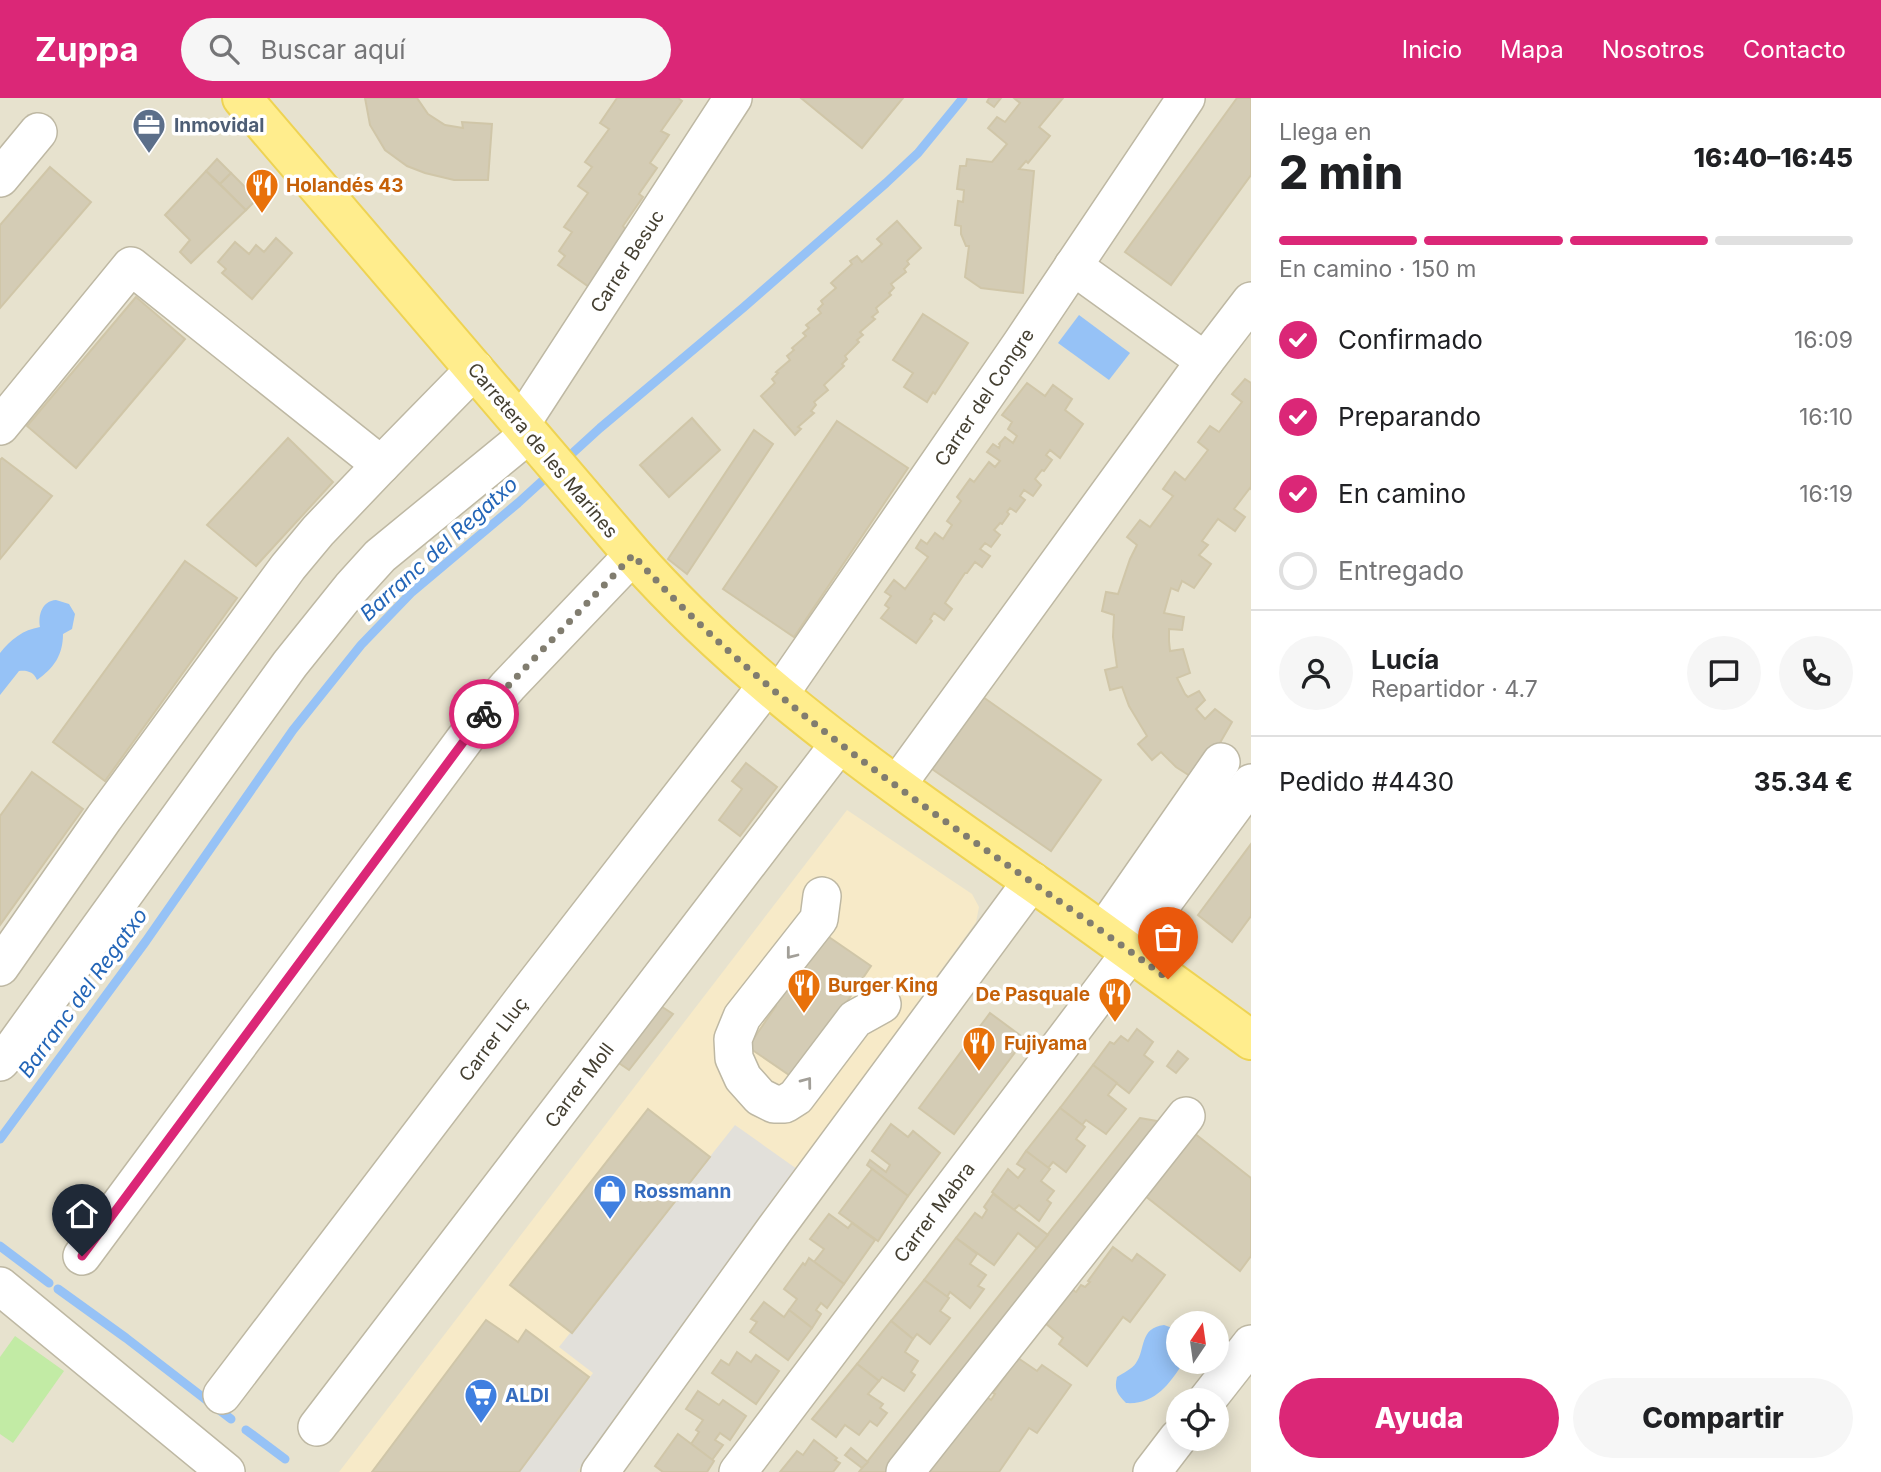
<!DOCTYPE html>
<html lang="es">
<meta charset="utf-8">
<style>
body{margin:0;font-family:Inter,sans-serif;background:#f6f6f6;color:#202124;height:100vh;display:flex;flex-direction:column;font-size:26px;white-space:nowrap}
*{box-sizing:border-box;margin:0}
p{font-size:23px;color:#757577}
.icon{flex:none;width:38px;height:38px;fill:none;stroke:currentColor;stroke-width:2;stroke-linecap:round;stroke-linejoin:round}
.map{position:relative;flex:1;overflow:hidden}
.drawer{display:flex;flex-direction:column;background:#fff;width:630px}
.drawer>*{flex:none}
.needle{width:46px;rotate:13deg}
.controls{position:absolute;left:1166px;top:1213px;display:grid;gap:14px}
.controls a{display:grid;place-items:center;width:63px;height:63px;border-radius:50%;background:#fff;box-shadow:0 4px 18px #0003;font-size:35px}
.pin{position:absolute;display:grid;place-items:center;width:60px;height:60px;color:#fff;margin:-72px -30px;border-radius:50% 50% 50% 0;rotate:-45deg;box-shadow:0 0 7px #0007}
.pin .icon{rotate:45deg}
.courier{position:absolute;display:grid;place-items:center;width:70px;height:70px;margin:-35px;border:5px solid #db2777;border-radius:50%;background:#fff;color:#222;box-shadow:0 2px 9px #0007}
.headline em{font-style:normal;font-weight:800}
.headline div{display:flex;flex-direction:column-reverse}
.headline{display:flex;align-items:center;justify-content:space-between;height:119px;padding:0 28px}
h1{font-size:46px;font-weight:800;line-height:52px}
.bar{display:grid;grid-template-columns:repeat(4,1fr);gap:10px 7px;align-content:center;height:84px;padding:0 28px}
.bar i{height:9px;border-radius:5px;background:#e0e0e0}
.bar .current{background:#db2777}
.bar p{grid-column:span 4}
.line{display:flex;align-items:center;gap:18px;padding:0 28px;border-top:2px solid #e0e0e0}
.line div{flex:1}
.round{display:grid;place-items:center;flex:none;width:74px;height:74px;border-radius:37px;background:#f6f6f6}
ol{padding:0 28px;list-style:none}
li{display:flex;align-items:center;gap:21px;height:77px}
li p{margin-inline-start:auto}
li .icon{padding:7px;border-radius:50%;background:#db2777;color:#fff;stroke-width:4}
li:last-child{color:#757577}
li i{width:38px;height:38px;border:4px solid #e0e0e0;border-radius:50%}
.cta{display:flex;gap:14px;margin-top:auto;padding:14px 28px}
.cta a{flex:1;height:80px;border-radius:42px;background:#db2777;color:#fff;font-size:28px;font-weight:800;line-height:80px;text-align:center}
.cta a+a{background:#f6f6f6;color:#202124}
header{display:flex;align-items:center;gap:42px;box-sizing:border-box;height:98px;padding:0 35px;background:#db2777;color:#fff}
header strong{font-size:33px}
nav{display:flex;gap:38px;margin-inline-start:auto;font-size:24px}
.search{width:490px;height:63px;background:#f6f6f6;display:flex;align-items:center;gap:18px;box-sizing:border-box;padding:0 24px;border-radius:38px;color:#757577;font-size:26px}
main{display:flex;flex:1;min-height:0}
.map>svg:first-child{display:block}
.residential{fill:#e7e2ce;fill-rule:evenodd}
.commercial{fill:#f7eac8}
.green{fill:#c2eba5}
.parking{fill:#e2e0da}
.water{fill:#96c2f6}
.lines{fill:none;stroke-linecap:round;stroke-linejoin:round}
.stream{stroke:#96c2f6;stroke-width:9}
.building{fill:#d4ccb5;stroke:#d0c6a8;stroke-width:2}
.minor-casing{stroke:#beb8a3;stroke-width:40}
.major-casing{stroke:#eed353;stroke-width:42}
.minor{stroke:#fff;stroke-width:37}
.major{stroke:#ffed8d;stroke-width:38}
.oneway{stroke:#a29f98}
.done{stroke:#817d6f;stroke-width:7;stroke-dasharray:0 12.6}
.route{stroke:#db2777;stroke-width:9}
.labels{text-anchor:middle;stroke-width:7;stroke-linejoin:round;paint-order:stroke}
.service-label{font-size:19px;font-weight:bold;fill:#4e5e75;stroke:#fff;text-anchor:start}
.food-label{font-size:19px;font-weight:bold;fill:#c56008;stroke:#fff;text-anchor:start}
.street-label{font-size:19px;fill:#443f31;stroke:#fff}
.shop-label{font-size:19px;font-weight:bold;fill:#366cbe;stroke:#fff;text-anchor:start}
.water-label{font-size:21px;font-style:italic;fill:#2365b7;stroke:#fff}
</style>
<header>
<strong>Zuppa</strong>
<div class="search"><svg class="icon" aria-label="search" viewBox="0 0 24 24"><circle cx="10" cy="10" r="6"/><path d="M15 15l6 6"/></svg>Buscar aquí</div>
<nav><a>Inicio</a><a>Mapa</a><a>Nosotros</a><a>Contacto</a></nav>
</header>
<main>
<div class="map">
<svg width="1251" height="1374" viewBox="0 0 1251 1374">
<rect width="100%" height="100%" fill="#f2efe1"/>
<!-- residential -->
<path class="residential" d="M0,0H1251V1374H0ZM1178,1225H1216V1264H1178ZM1178,1302H1216V1340H1178Z"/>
<!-- commercial -->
<path class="commercial" d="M847,712L972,796L979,809L976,824L577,1374H339Z"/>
<!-- green -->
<path class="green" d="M15,1238L64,1273L13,1345L0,1336V1259Z"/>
<!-- parking -->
<path class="parking" d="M735,1027L797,1071L577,1374H519L593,1275L559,1249Z"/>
<!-- water -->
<g class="water">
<path d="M1079,217L1130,255L1109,282L1058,245Z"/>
<path d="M56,502L69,506L75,516L72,531L63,536C63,557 54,570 37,582C34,574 27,572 19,573L0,597V555C11,541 23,532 40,529C38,517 42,503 56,502Z"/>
<path d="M1164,1227L1178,1232V1264H1183V1265C1169,1287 1154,1307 1126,1305C1117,1296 1114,1291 1117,1279C1123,1275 1132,1271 1136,1265C1146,1251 1139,1230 1164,1227Z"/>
</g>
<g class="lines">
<!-- stream -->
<g class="stream">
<path d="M565,362L600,330L744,209L886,85L918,55L963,0"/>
<path d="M0,1041L146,843L293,632L361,547L412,494L518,405L552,374"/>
<path d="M0,1148L49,1185"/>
<path d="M58,1191L126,1240L231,1321"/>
<path d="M246,1332L285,1361"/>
</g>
</g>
<!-- building -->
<g class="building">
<path d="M365,0H417L428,16L445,27L463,30L462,24L492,26L488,82H454L425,75L407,68L385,52L370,27Z"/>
<path d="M617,0H678L682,3L661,33L669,37L650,65L657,70L639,96L643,99L623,128L626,132L606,160L612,164L592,191L558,167L565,158L559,153L572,134L564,129L588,95L578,88L592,69L585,64L609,31L600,25Z"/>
<path d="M801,0H903L862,50Z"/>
<path d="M989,0H1001L994,9L987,4Z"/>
<path d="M1014,0H1063L1039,29L1050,38L1028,65L1026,63L1019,71L1034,73L1023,195L981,190L965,179L969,148H966L961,136V128L955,127L958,103L963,104L964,92L957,91L960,68H966L967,61L992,64L1007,46L988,30L997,19L1005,24L1020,5Z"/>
<path d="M1237,0H1251V77L1171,187L1125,154Z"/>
<path d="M217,61L231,75L220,86L206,73Z"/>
<path d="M50,69L91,104L0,210V127Z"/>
<path d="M206,73L246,112L191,165L180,154L190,142L165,117Z"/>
<path d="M231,75L257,101L246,112L220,86Z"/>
<path d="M897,123L921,150L907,163L909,166L904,171L906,174L891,186L894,190L889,195L891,197L876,210L878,214L872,219L875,221L860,234L863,237L857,242L859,244L845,258L847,261L842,266L844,268L824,287L828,292L814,304L816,307L811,313L814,315L798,329L801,331L795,337L761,298L775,285L772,281L778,275L776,274L790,262L787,258L794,252L792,250L806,238L803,235L809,230L806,227L821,215L818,211L823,206L821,203L836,190L831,185L852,166L850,163L857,158L862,164L882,146L877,141Z"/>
<path d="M276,140L292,155L252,201L222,175L226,171L218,164L235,144L249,156L256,147L264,154Z"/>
<path d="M136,199L185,241L76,370L27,328Z"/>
<path d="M923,216L968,245L935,296L933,294L927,304L904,289L913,275L893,262Z"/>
<path d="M1245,281L1251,285V391L1250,390L1234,411L1245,419L1235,433L1218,421L1202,443L1208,447L1199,457L1211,466L1194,490L1182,483L1178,493L1171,490L1164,515L1184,519L1182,532L1169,531V543L1170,553L1183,551L1190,575L1177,580L1185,596L1188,599L1199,593L1205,602L1196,611L1205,621L1215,611L1232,624L1198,683L1176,669L1161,654L1152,662L1138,646L1147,638L1129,608L1122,589L1110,592L1105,572L1117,569L1113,539L1114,517L1102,513L1106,494L1118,496L1130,461L1137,447L1127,439L1140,422L1150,429L1173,398L1163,391L1175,374L1185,382L1208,352L1198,344L1210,328L1219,334L1242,304L1232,296Z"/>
<path d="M1027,285L1045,298L1053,287L1072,301L1065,312L1083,326L1060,360L1050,352L1046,357L1052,362L1044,373L1042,372L1035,381L1041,387L1033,398L1024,392L1020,398L1025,402L1016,414L1010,410L1007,414L1009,416L1002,426L1000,425L994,432L1000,437L991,449L985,445L980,451L990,458L982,469L975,464L967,475H965L945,505L952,511L944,522L934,515L930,521L932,523L916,545L881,520L889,510L885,507L891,498L885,494L894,482L905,491L928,459L916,450L921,442L927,446L935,435L943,441L952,427L947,423L961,403L957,399L970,381L974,384L989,364L995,369L1000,363L987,354L993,346L999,350L1000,347L999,346L1005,339L1013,345L1017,338L1008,331L1012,324L1002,317Z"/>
<path d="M692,320L720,352L669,399L640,367Z"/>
<path d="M837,323L908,370L794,539L723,491Z"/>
<path d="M754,332L773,346L687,476L668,461Z"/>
<path d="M288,340L333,384L256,468L207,427Z"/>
<path d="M2,360L52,398L0,461V362Z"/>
<path d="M185,463L237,500L105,683L53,644Z"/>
<path d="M983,599L1101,682L1051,753L932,671Z"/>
<path d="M746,665L777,689L740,738L719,722L742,691L732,683Z"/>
<path d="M32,674L83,711L0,827V718Z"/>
<path d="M1251,746V818L1232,844L1198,817Z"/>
<path d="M826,837L871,868L795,981L748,949L776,908L769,903Z"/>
<path d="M656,905L673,916L629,972L613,961Z"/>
<path d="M990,915L1025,941L954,1036L919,1010Z"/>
<path d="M1137,931L1153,944L1144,957L1153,964L1129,995L1093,967L1110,944L1114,946L1121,938L1128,943Z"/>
<path d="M1178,953L1188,961L1176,975L1167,968Z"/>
<path d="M1093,967L1117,985L1108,997L1126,1011L1106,1036L1086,1022L1082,1027L1060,1010Z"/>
<path d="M1060,1010L1085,1029L1076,1041L1085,1048L1066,1074L1053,1064L1048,1070L1026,1053Z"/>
<path d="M648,1011L710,1059L572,1235L510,1187Z"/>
<path d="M1140,1020L1168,1025L891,1374H859Z"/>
<path d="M891,1026L908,1039L913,1033L940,1055L908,1098L867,1067L870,1062L886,1074L890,1067L872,1053Z"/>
<path d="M1189,1031L1251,1080V1158L1240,1173L1139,1093Z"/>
<path d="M1026,1053L1050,1071L1041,1083L1054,1093L1047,1102L1051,1105L1039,1123L1019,1107L1014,1112L992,1094L1008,1071L1018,1080L1025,1071L1017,1066Z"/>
<path d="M872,1071L908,1098L878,1143L839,1115Z"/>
<path d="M993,1096L1048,1137L1037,1150L1018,1135L994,1167L956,1140L975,1115L982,1120L987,1112L984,1109Z"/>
<path d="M829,1116L848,1130L852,1125L875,1142L844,1186L814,1164L824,1151L810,1141Z"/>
<path d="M956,1140L977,1156L970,1166L986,1177L978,1188L984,1191L970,1210L950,1194L947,1199L924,1182Z"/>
<path d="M1113,1149L1132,1163L1137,1156L1165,1177L1130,1224L1123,1219L1087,1268L1059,1246L1063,1240L1045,1225L1070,1190L1076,1194L1081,1187L1085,1189L1090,1184L1088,1183Z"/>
<path d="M809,1160L844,1186L827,1210L821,1205L816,1212L821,1216L812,1230L789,1212L797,1201L784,1191L803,1165L805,1167Z"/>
<path d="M924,1182L949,1200L940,1213L950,1220L930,1246L917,1236L913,1241L891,1223Z"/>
<path d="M764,1204L784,1219L789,1212L812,1230L788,1262L750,1234L757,1224L751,1221Z"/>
<path d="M486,1222L518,1244L526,1232L589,1279L519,1374H372Z"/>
<path d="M891,1223L913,1241L905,1254L918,1263L911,1274L915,1277L904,1293L882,1279L879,1283L857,1266Z"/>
<path d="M737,1254L751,1264L756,1257L779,1273L756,1306L712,1275L721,1262L729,1267Z"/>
<path d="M1018,1260L1037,1273L1042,1267L1071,1287L1037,1335L1029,1330L999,1374H915L977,1303L982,1306L987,1299L991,1302L995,1296L993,1295Z"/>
<path d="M857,1266L879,1283L868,1296L883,1306L880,1310L887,1315L877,1328L870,1323L859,1337L845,1327L836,1339L812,1321Z"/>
<path d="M698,1293L719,1307L723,1302L746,1318L730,1342L720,1335L715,1342L723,1347L712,1362L691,1346L699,1334L696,1332L703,1322L686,1311Z"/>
<path d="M678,1336L714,1363L707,1374H663L655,1368Z"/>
<path d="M814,1342L837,1360L835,1362L840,1365L833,1374H780L797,1353L803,1357Z"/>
<path d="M851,1350L868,1364L862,1370L845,1357Z"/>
</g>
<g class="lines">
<defs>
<g id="minor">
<path d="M0,80L38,34"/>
<path d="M1073,168L1205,263"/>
<path d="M521,326L733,0"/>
<path d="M0,328L131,168L381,367L475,271"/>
<path d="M779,597L1021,246L1186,0"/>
<path d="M897,687L1205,263L1251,203"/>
<path d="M822,798L819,821L742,919L733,941L734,960L743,980L760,999L774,1006H785L796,999L855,921L882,906"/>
<path d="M1103,834L1221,664"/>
<path d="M0,869L104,720L288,469L318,433L381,367"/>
<path d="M0,964L13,950L290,566L351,490L380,458L529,336"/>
<path d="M82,1158L476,626L508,588L633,457"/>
<path d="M0,1188L226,1374"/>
<path d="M222,1297L528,895L767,587"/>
<path d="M1207,1302L1251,1246"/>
<path d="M317,1329L840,645"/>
<path d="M600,1374L775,1131L1032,783"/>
<path d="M738,1374L1131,854L1142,833L1251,685"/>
<path d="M905,1374L1186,1018"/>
<path d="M1152,1374L1178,1340"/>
</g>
<path id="major" d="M242,0L633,457C747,586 891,685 1031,783C1105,835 1178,889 1251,942"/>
</defs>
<!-- minor casing -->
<use href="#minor" class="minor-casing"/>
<!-- major casing -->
<use href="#major" class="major-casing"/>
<!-- minor -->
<use href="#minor" class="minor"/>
<!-- major -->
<use href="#major" class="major"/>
</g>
<!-- one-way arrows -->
<defs><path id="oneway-chevron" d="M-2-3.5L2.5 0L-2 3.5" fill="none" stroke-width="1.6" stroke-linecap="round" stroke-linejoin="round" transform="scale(1.75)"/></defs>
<g class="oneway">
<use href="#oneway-chevron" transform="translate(791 856) rotate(128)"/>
<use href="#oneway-chevron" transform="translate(807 984) rotate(-53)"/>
</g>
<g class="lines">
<!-- done -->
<path class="done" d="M484,616L508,588L633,457C785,628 985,746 1168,881"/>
<!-- route -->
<path class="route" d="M82,1158L484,616"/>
</g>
<!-- icons -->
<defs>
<symbol id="office-pin" viewBox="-11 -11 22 30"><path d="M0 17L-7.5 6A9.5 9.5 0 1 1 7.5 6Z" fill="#5c6f8a" stroke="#fff"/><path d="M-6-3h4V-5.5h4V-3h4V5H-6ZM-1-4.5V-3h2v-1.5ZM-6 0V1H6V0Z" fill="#fff"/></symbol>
<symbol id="restaurant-pin" viewBox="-11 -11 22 30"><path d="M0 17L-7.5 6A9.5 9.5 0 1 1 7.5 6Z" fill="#e8710a" stroke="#fff"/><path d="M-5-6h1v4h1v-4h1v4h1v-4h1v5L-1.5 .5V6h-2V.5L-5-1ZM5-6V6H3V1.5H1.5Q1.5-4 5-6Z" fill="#fff"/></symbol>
<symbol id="shop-pin" viewBox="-11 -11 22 30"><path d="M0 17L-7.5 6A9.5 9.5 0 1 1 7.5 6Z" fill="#3f7fe0" stroke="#fff"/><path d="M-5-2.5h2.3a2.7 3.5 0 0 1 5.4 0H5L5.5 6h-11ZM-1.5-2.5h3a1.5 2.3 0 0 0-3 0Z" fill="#fff"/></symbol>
<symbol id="supermarket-pin" viewBox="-11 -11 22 30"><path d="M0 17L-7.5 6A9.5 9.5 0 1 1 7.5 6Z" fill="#3f7fe0" stroke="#fff"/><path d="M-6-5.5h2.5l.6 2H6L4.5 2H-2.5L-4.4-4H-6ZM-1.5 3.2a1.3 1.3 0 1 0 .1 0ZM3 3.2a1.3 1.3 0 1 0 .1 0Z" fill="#fff"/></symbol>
</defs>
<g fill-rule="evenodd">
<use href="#office-pin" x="130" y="8" width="38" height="52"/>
<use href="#restaurant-pin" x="243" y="68" width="38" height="52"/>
<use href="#restaurant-pin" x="785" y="868" width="38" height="52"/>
<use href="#restaurant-pin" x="1096" y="877" width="38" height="52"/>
<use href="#restaurant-pin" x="960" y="926" width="38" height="52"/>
<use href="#shop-pin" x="591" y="1074" width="38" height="52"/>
<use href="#supermarket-pin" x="462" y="1278" width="38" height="52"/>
</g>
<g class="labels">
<!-- service labels -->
<g class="service-label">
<text x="174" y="34">Inmovidal</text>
</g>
<!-- food labels -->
<g class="food-label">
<text x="286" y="94">Holandés 43</text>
<text x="828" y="894">Burger King</text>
<text x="1090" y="903" text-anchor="end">De Pasquale</text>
<text x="1004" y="952">Fujiyama</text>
</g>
<!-- street labels -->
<g class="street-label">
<text transform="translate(627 163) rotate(-57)" y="7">Carrer Besuc</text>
<text transform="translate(984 299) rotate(-56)" y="7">Carrer del Congre</text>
<text transform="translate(543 352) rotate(50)" y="7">Carretera de les Marines</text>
<text transform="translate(493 941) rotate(-53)" y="7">Carrer Lluç</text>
<text transform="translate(579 987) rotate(-53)" y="7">Carrer Moll</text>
<text transform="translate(934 1114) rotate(-53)" y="7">Carrer Mabra</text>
</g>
<!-- shop labels -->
<g class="shop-label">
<text x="634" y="1100">Rossmann</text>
<text x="505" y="1304">ALDI</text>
</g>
<!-- water labels -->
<g class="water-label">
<text transform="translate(439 451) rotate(-42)" y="7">Barranc del Regatxo</text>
<text transform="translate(83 895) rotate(-54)" y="7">Barranc del Regatxo</text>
</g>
</g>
</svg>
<div class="controls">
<a><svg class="needle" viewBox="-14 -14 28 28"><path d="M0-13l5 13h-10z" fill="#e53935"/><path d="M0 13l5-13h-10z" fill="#757577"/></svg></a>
<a><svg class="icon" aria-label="locate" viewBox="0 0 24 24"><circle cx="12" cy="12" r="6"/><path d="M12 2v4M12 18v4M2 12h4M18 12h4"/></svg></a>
</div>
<div class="pin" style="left:1168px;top:881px;background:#ea580c"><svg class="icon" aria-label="bag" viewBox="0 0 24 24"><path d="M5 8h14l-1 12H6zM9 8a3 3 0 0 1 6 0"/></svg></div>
<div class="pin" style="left:82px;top:1158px;background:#1f2937"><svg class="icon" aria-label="home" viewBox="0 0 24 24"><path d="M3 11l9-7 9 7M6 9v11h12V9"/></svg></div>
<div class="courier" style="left:484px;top:616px"><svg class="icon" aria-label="bike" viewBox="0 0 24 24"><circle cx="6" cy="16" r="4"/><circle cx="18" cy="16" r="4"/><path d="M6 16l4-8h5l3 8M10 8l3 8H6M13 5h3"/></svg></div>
</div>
<section class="drawer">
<div class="headline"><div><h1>2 min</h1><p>Llega en</p></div><em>16:40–16:45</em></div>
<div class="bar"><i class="current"></i><i class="current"></i><i class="current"></i><i></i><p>En camino · 150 m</p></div>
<ol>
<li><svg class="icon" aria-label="check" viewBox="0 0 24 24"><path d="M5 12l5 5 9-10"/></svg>Confirmado<p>16:09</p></li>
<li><svg class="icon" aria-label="check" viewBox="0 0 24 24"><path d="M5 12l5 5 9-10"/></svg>Preparando<p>16:10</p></li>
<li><svg class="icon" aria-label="check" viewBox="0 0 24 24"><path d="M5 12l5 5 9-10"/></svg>En camino<p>16:19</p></li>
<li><i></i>Entregado</li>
</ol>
<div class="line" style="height:126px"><a class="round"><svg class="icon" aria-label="person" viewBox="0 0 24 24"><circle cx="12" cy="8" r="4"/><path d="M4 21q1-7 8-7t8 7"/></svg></a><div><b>Lucía</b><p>Repartidor · 4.7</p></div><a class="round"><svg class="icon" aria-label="chat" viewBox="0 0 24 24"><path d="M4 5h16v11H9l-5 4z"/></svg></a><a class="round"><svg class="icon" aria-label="phone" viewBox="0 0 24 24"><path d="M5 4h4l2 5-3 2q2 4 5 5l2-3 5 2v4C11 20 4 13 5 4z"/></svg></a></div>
<div class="line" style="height:91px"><div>Pedido #4430</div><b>35.34 €</b></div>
<div class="cta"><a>Ayuda</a><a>Compartir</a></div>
</section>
</main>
